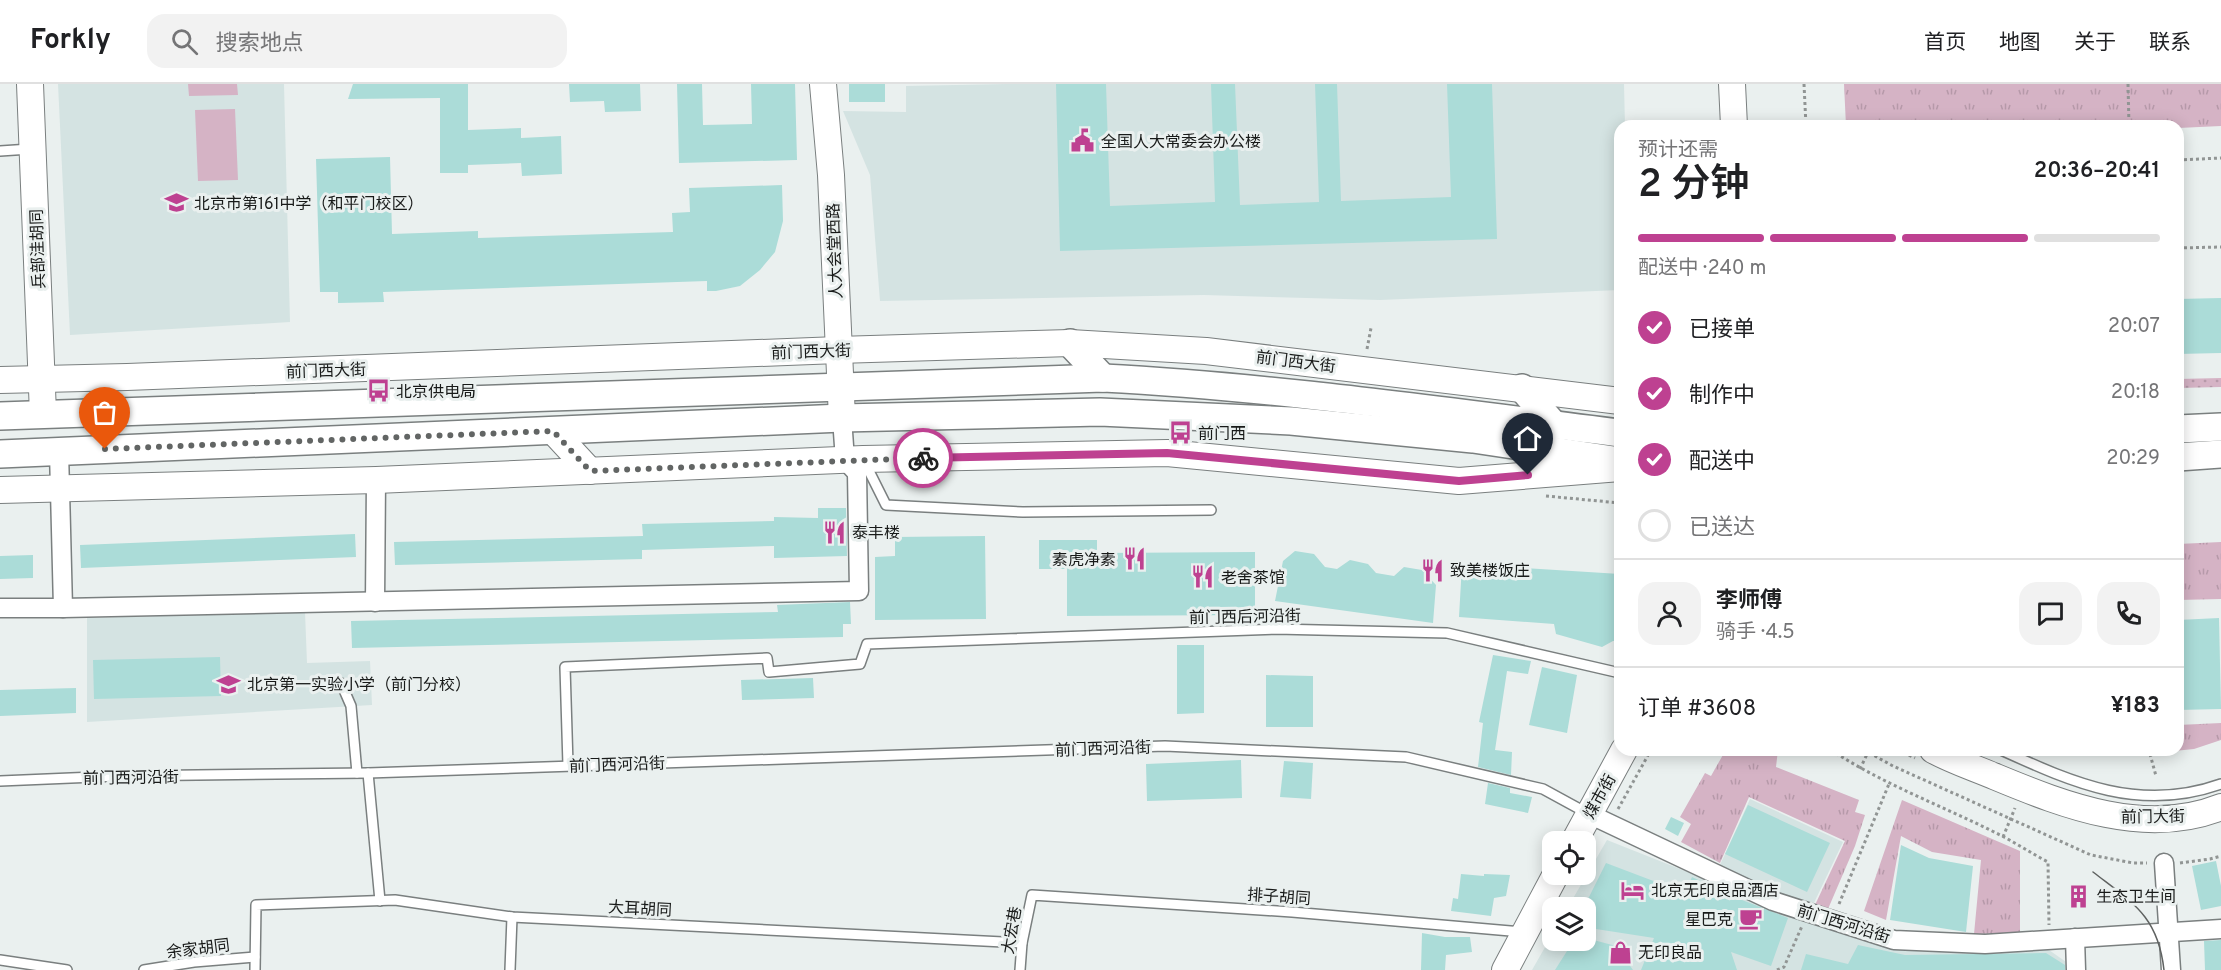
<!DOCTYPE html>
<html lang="zh">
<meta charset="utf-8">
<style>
body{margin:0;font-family:Overpass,"Noto Sans SC",sans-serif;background:#f2f2f2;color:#202124;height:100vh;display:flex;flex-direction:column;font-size:22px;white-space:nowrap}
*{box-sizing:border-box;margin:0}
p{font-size:20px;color:#757577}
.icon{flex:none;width:33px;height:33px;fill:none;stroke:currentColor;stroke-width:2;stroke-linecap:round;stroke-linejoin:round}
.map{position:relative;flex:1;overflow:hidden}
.details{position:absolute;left:1614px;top:36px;width:570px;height:636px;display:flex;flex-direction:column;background:#fff;border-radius:18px;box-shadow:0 3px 15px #0003}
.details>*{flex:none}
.fabs{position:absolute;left:1542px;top:747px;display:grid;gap:12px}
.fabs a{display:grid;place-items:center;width:54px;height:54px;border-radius:12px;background:#fff;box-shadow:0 3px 15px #0003;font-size:30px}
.pin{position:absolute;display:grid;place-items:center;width:51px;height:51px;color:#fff;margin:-62px -26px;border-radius:50% 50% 50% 0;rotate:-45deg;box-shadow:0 0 6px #0007}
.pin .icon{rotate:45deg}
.courier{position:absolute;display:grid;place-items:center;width:60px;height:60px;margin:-30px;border:4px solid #be4191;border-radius:50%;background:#fff;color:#222;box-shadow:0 2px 8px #0007}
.overview em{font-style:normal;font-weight:600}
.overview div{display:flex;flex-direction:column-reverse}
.overview{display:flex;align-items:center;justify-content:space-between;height:102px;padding:0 24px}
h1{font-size:39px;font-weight:600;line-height:45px}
.bar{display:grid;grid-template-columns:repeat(4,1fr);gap:9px 6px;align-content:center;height:72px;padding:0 24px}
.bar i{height:8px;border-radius:4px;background:#e0e0e0}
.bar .active{background:#be4191}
.bar p{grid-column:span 4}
.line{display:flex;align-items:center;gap:15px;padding:0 24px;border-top:2px solid #e0e0e0}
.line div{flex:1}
.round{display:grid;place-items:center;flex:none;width:63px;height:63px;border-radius:18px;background:#f2f2f2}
ol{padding:0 24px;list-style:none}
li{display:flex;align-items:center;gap:18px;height:66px}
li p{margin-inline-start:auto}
li .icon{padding:6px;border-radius:50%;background:#be4191;color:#fff;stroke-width:4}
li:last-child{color:#757577}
li i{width:33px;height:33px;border:3px solid #e0e0e0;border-radius:50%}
header{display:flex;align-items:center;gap:36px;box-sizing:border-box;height:84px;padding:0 30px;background:#fff;border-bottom:2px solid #e0e0e0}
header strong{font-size:28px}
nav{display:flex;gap:33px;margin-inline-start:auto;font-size:21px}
.search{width:420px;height:54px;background:#f2f2f2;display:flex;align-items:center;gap:15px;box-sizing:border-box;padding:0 21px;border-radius:18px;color:#757577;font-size:22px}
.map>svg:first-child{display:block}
.built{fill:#d4e3e2}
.grass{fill:url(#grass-dots)}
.park{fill:url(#park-tufts)}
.pitch{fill:#d5b3c5}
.building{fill:#abdcd8}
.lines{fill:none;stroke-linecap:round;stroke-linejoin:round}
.lane-casing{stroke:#7a7f7f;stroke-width:12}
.street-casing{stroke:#7a7f7f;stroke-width:21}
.secondary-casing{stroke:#7a7f7f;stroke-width:28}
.primary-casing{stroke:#7a7f7f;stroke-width:30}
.path{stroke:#919594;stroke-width:3;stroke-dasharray:3 3;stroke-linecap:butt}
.lane{stroke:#fff;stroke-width:9}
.street{stroke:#fff;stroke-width:18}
.secondary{stroke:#fff;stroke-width:26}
.primary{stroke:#fff;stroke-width:27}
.tram{stroke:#5f6261;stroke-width:1.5}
.done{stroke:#626564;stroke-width:6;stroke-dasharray:0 10.8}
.route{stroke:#be4191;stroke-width:8}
.labels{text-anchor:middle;stroke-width:6;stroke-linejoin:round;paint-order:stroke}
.poi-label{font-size:16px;fill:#181a19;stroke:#eaf0ef;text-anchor:start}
.street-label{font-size:16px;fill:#181a19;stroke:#eaf0ef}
</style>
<header>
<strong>Forkly</strong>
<div class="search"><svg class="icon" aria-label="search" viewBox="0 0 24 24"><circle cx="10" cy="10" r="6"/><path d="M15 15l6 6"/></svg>搜索地点</div>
<nav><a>首页</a><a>地图</a><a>关于</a><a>联系</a></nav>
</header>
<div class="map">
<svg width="2221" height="886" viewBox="0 0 2221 886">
<defs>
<pattern id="grass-dots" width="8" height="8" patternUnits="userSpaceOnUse" patternTransform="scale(1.5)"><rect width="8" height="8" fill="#d5b3c5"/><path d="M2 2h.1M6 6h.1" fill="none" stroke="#b699a9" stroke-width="1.8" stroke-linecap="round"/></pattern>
<pattern id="park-tufts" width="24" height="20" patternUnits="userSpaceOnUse" patternTransform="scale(1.5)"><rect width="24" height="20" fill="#d5b3c5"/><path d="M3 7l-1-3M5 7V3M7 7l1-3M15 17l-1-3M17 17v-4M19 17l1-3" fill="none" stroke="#b699a9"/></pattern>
</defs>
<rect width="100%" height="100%" fill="#eaf0ef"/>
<!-- built -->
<g class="built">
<path d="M58,0H284L290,238L70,251Z"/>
<path d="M1006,0H1624L1625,42H1620V206L1380,216L1204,211L880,217L870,91L843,27L906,28V2Z"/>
<path d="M305,528L307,579L370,577L372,621L87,638V534Z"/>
<path d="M1750,715L1843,758L1813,821L1776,810L1720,781Z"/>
<path d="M1607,756L1859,856L1906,867L2049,866L2069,880L2070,886H1532L1552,851V856H1586V824L1568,823Z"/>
</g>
<!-- grass -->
<path class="grass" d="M2221,294V303L2178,304V295Z"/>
<!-- park -->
<g class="park">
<path d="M1844,0H2221V42L2178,44V42H1846Z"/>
<path d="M2221,458V515L2178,516V460Z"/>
<path d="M2221,639V656L2194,665L2164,668V666H2178V641Z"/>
<path d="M1734,666H1778L1776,683L1859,716L1855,728L1865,731L1855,762L1828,825L1815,821L1845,757L1749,713L1720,779L1681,758L1691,740L1680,733L1705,689L1711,692L1724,669L1731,672Z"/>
<path d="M1902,716L2020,767V849L1974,850L1981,776L1932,768L1901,752L1886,836L1864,827Z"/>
</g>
<!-- pitch -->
<g class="pitch">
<path d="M188,0H237L238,11L189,12Z"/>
<path d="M235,25L238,96L198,97L195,26Z"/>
</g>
<!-- building -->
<g class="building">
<path d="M353,0H468V46L521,44V54L561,52L562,90L522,92L521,79L468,81V89H440V14L348,15Z"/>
<path d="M569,0H640L641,27L605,28L604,17L570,18Z"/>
<path d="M677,0H702L703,41L752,40L751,0H795L797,76L679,79Z"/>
<rect x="849" y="0" width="36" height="18"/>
<path d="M1056,0H1106L1110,122L1215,118L1211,0H1235L1240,121L1319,118L1315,0H1337L1341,117L1451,113L1447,0H1492L1497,155L1060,167Z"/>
<path d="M390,73L392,150L478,147V154L673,148L672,129L690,128L689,104L782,101L783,137L775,168L760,186L740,202L716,207H707V197L383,208L384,218L338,219V208H320L316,75Z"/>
<path d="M2221,214V269L2178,270V215Z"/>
<path d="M818,424H846L847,472L774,474V462L642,466V475L395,481L394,458L643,452L642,440L774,437V433L818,434Z"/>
<path d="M355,450L356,473L81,484L80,461Z"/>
<path d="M985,452L986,535L875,536V473L895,472V453Z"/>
<path d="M1039,456H1097V469L1255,468V531L1067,532V485H1039Z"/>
<path d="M1295,467L1314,470L1325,483L1337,485L1350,476L1368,480L1376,489L1394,492L1404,483L1422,486L1436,501L1433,539L1275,517L1283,477Z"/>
<path d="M33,471V494L0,495V472Z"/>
<path d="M1462,480L1620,490V557H1613L1602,563L1556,550L1554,540L1459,533Z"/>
<path d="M850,518L851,540H843V553L352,564L351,537L778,528L777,521Z"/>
<path d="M2219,534L2221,625L2178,626V536Z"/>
<path d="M1177,561H1204V629L1177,630Z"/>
<path d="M1493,571L1531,577L1528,590L1507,587L1495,666L1512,668L1511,691L1478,683L1483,639L1479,638Z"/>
<path d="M220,573L221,612L94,615L93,576Z"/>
<path d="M1542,583L1577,591L1567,649L1529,641Z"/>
<path d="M1266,591L1313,592V643H1266Z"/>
<path d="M813,594L814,614L742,616L741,596Z"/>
<path d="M76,604V629L0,632V606Z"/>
<path d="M1241,676L1242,714L1147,717L1146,680Z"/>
<path d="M1284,677L1313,679L1311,715L1280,713Z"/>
<path d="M1488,699L1510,704V709L1532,713L1528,729L1485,720Z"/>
<path d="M1748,721L1830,759L1807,808L1725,770Z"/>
<path d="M1671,733L1684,739L1678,752L1665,745Z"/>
<path d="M1901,761L1929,774L1973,782L1966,848L1890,836Z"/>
<path d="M2216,777L2221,802V822L2201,826L2192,782Z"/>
<path d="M1606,779L1685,809L1692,793L1737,814L1788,834L1771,882L1731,868L1737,886H1641L1654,854L1596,845L1586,819Z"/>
<path d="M1461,790L1484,792V790L1510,791L1506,812L1494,814L1491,832L1451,827L1453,814L1458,815Z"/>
<path d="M1422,849L1445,853H1470L1472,868L1446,871L1445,886H1421Z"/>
<path d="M1586,854L1616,862L1633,886H1555L1574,856H1586Z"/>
<path d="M2221,856V886H2205L2204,857Z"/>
<path d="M1858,861L1905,871L2046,869L2065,881V886H1801L1806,870L1848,880Z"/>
</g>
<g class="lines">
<defs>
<g id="lane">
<path d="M0,67L30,65"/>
<path d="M864,377L886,421L1023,428L1211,426"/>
<path d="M341,599L351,622L357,689"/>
<path d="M2001,666C2074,699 2140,729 2221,700"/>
<path d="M568,681L565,583L767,574L769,588L860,580L867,560L1276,545L1447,549L1620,589"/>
<path d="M368,689L380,817"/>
<path d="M0,697L118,692L368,689L1165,662L1406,673L1543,705L1587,729"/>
<path d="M0,876L67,886"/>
<path d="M144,886L194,878L255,873"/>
<path d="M255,886L256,821L395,816L512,833L1022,859"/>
<path d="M510,886L512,833"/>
<path d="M1020,886L1022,859L1032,811L1292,828L1522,848"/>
</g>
<g id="street">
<path d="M375,518L376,396"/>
<path d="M0,524H63L59,367"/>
<path d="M63,524L859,507L857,389L845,376L842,334"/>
<path d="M1589,730L1773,817L1894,856L1985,860L2221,845"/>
<path d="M2164,779L2171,886"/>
<path d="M2075,854L2076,886"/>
</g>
<g id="secondary">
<path d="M30,0L43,330"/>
<path d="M823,0L831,91L842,334"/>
<path d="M1732,0L1734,42"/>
<path d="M0,296L127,293L838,266L1070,259L1206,267L1620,317"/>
<path d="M553,347L590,387"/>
<path d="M0,406L376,396L863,375L1167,369L1459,397L1620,384"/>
<path d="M1933,666C1953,677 1975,684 1996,693C2066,722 2146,753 2221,723"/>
<path d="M1574,758L1624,666"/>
<path d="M1505,886L1556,790"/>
</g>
<g id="primary">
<path d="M1070,259L1103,294"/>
<path d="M1522,304L1554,341"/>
<path d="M0,332L1103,294C1276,303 1448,328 1620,349"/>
<path d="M2178,345L2221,343"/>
<path d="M0,370L842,334L1100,328L1291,337L1473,355L1620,377"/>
<path d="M2178,373L2221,370"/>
</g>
</defs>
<!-- lane casing -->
<use href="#lane" class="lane-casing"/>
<!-- street casing -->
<use href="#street" class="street-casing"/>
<!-- secondary casing -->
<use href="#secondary" class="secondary-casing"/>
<!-- primary casing -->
<use href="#primary" class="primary-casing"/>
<!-- path -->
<g class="path">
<path d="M1804,0L1806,42"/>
<path d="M2128,0L2129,42"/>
<path d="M2178,76L2221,74"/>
<path d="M2178,164L2221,163"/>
<path d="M1367,265L1371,244"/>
<path d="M1546,412L1620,419"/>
<path d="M1831,666C1886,702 1946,723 2004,753C2019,761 2033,770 2048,778L2049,841"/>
<path d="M1864,666L1893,682L2091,771L2133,779H2147"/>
<path d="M1898,666L1915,674"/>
<path d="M2150,670L2156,692"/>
<path d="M1860,685L1869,666"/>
<path d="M1618,725L1651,666"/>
<path d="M2003,753L2015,724"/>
<path d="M2180,779L2210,775L2221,772"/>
<path d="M1839,820L1889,700"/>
<path d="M1777,886L1784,883L1802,842"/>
</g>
<!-- lane -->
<use href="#lane" class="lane"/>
<!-- street -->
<use href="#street" class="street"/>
<!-- secondary -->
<use href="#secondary" class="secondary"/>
<!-- primary -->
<use href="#primary" class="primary"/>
<!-- tram -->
<path class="tram" d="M2093,788C2133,819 2158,832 2164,886"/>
</g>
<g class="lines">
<!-- done -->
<path class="done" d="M105,365L553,347L590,387L923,374"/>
<!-- route -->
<path class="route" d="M923,374L1167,369L1459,397L1528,391"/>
</g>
<!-- icons -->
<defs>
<symbol id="civic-bare" viewBox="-9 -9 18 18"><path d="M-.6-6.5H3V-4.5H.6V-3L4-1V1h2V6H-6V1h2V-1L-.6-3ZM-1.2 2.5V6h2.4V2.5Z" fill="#be4191" stroke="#eaf0ef" stroke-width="2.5" paint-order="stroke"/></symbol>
<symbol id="school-bare" viewBox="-9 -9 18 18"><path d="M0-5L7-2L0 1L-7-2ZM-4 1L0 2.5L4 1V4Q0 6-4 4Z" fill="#be4191" stroke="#eaf0ef" stroke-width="2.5" paint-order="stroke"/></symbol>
<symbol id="bus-bare" viewBox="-9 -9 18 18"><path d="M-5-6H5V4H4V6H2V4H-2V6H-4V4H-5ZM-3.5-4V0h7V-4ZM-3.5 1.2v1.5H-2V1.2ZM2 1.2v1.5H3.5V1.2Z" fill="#be4191" stroke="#eaf0ef" stroke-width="2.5" paint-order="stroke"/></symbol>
<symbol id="restaurant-bare" viewBox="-9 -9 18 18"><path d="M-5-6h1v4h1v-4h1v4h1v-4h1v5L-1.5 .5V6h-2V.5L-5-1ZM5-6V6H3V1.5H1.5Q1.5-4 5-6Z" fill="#be4191" stroke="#eaf0ef" stroke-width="2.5" paint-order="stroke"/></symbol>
<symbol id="hotel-bare" viewBox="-9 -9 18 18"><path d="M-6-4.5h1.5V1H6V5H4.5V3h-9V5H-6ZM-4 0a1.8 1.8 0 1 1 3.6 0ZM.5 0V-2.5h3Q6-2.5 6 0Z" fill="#be4191" stroke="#eaf0ef" stroke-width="2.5" paint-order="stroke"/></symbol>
<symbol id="building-bare" viewBox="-9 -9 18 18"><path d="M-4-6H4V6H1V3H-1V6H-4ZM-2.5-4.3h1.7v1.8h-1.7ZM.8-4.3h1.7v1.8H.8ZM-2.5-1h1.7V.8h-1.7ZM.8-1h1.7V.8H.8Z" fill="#be4191" stroke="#eaf0ef" stroke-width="2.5" paint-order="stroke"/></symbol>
<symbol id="cafe-bare" viewBox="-9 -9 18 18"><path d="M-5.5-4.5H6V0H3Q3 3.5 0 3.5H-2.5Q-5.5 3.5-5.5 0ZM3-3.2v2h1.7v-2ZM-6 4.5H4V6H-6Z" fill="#be4191" stroke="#eaf0ef" stroke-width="2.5" paint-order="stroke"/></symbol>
<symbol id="shop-bare" viewBox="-9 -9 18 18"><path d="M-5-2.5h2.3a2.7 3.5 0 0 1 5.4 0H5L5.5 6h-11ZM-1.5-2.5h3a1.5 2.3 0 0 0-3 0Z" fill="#be4191" stroke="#eaf0ef" stroke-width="2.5" paint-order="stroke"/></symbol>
</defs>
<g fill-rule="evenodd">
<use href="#civic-bare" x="1066" y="40" width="33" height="33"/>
<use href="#school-bare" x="160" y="102" width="33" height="33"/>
<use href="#bus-bare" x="362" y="290" width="33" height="33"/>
<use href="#bus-bare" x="1164" y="332" width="33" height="33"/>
<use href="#restaurant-bare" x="818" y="432" width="33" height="33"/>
<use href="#restaurant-bare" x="1118" y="458" width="33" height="33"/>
<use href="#restaurant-bare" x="1416" y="470" width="33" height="33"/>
<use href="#restaurant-bare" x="1186" y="476" width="33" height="33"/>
<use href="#school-bare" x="212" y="584" width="33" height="33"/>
<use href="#hotel-bare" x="1616" y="790" width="33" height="33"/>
<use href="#building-bare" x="2062" y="796" width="33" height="33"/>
<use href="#cafe-bare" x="1734" y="818" width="33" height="33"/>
<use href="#shop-bare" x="1604" y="852" width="33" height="33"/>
</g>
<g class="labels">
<!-- poi labels -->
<g class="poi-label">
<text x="1101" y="63">全国人大常委会办公楼</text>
<text x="194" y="125">北京市第161中学（和平门校区）</text>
<text x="396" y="313">北京供电局</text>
<text x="1198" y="355">前门西</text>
<text x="852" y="454">泰丰楼</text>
<text x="1116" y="481" text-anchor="end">素虎净素</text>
<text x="1450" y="492">致美楼饭庄</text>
<text x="1221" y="499">老舍茶馆</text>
<text x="247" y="606">北京第一实验小学（前门分校）</text>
<text x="1651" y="812">北京无印良品酒店</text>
<text x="2096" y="818">生态卫生间</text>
<text x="1733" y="841" text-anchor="end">星巴克</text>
<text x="1638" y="874">无印良品</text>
</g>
<!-- street labels -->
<g class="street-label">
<text transform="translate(37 165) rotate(-92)" y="6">兵部洼胡同</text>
<text transform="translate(834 167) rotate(-92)" y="6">人大会堂西路</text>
<text transform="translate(811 267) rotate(-2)" y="6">前门西大街</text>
<text transform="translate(1296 277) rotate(7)" y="6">前门西大街</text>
<text transform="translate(326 286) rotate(-2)" y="6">前门西大街</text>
<text transform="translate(1245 532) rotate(-1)" y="6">前门西后河沿街</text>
<text transform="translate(1103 664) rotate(-2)" y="6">前门西河沿街</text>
<text transform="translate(617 680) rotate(-2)" y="6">前门西河沿街</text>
<text transform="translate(131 693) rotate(-1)" y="6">前门西河沿街</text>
<text transform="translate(1599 712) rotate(-61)" y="6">煤市街</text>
<text transform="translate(2153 732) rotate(-1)" y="6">前门大街</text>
<text transform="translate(1279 812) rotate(4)" y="6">排子胡同</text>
<text transform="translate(640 824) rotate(3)" y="6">大耳胡同</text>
<text transform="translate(1844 839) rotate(17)" y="6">前门西河沿街</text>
<text transform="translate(1011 846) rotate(-80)" y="6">大宏巷</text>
<text transform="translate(198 864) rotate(-7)" y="6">余家胡同</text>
</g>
</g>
</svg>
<div class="fabs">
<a><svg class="icon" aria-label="locate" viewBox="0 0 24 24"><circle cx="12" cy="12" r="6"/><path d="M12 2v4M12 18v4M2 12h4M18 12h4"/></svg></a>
<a><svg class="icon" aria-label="layers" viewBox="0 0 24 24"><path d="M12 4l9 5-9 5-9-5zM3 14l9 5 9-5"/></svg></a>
</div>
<div class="pin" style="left:105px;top:365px;background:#ea580c"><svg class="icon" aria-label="bag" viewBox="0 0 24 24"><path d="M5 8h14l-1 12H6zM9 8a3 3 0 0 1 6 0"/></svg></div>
<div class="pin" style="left:1528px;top:391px;background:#1f2937"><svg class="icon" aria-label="home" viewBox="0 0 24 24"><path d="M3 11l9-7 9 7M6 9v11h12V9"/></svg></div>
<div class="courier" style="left:923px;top:374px"><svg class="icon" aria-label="bike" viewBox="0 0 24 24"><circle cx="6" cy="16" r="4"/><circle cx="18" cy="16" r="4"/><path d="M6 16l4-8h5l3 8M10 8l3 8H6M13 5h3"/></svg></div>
<section class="details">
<div class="overview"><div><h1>2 分钟</h1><p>预计还需</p></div><em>20:36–20:41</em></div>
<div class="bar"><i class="active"></i><i class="active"></i><i class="active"></i><i></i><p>配送中 · 240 m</p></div>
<ol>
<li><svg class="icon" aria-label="check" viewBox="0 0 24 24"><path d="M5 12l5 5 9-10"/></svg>已接单<p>20:07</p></li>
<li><svg class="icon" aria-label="check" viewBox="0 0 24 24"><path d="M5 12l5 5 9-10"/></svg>制作中<p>20:18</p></li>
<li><svg class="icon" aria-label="check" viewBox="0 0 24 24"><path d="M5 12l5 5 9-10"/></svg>配送中<p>20:29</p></li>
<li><i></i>已送达</li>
</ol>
<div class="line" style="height:108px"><a class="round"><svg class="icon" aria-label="person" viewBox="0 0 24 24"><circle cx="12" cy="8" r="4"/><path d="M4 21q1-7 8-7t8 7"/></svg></a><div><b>李师傅</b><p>骑手 · 4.5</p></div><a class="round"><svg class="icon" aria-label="chat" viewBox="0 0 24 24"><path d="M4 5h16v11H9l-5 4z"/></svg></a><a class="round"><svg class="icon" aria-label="phone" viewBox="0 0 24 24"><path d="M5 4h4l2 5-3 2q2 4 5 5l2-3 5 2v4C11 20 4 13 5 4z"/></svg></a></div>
<div class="line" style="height:78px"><div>订单 #3608</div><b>¥183</b></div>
</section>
</div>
